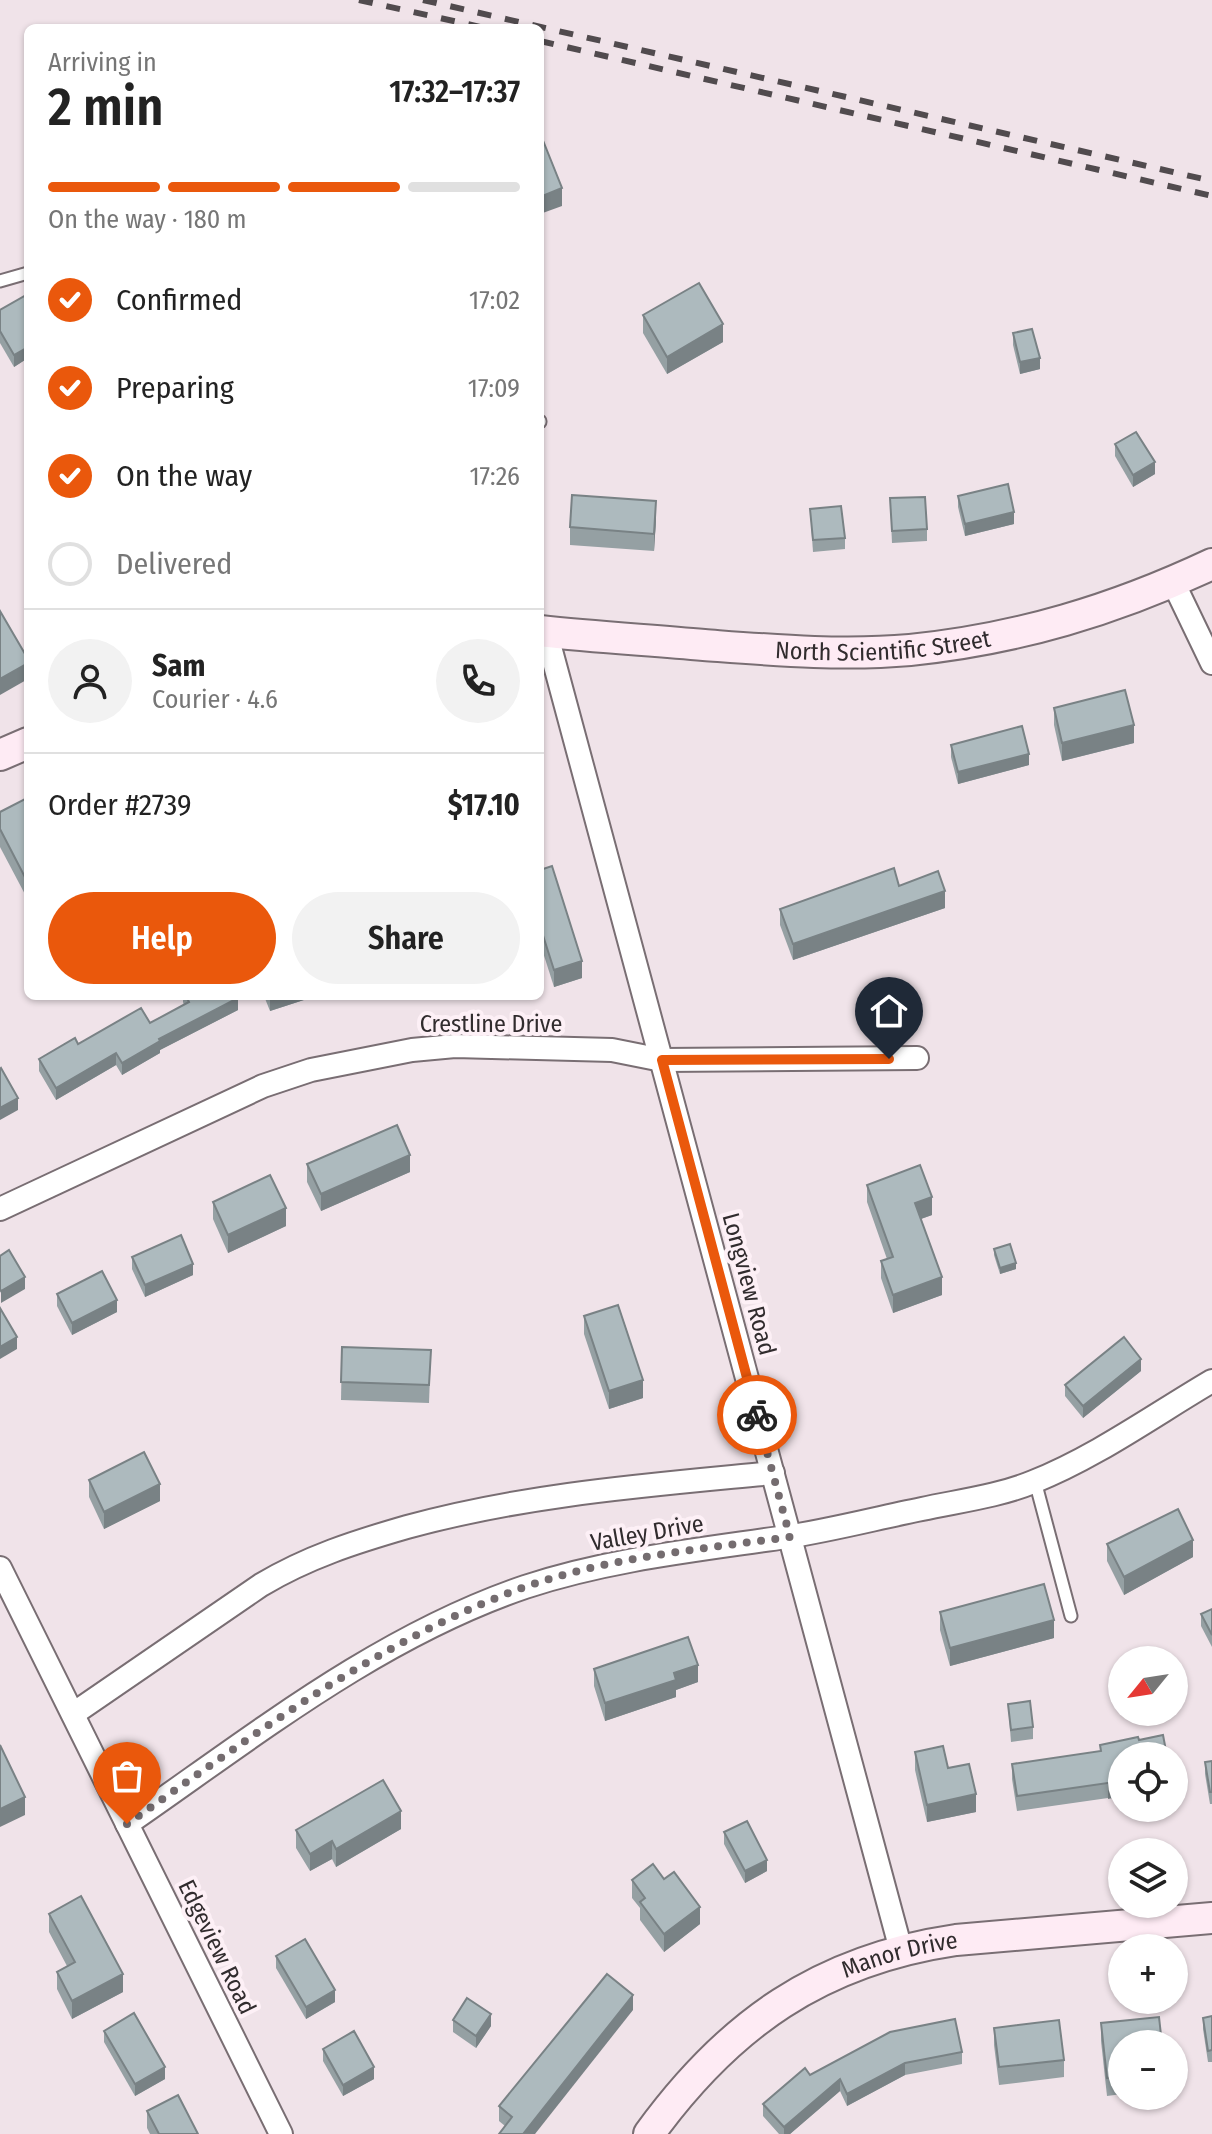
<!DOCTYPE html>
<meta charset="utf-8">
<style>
body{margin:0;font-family:"Fira Sans Condensed",sans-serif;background:#f2f2f2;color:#222;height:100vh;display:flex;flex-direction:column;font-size:30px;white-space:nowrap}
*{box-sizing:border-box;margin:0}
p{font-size:26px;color:#767676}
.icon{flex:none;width:44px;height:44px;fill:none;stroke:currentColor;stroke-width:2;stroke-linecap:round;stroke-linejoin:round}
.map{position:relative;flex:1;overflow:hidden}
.panel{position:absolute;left:24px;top:24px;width:520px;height:976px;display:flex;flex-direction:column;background:#fff;border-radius:12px;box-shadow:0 2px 6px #0004}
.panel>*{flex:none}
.needle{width:52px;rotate:240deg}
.buttons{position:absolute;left:1108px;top:1646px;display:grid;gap:16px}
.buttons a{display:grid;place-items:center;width:80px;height:80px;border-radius:50%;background:#fff;box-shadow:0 2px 6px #0004;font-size:40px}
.pin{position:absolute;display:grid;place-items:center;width:68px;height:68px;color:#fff;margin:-82px -34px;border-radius:50% 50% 50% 0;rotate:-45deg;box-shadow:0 0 8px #0007}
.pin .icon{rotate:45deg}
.courier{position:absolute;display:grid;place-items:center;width:80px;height:80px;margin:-40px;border:6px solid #ea580c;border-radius:50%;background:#fff;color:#222;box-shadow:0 2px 10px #0007}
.headline em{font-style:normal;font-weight:600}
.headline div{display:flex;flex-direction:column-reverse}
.headline{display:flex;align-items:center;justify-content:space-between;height:136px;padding:0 24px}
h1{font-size:52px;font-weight:600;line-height:60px}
.bar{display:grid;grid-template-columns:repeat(4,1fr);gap:12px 8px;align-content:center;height:96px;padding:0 24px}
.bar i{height:10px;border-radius:6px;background:#e0e0e0}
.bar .on{background:#ea580c}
.bar p{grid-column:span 4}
.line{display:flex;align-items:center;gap:20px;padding:0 24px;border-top:2px solid #e0e0e0}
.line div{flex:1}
.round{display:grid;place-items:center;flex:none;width:84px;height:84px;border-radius:42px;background:#f2f2f2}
ol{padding:0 24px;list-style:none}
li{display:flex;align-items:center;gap:24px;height:88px}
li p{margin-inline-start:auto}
li .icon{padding:8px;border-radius:50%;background:#ea580c;color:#fff;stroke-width:4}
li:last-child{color:#767676}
li i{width:44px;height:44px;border:4px solid #e0e0e0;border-radius:50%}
.cta{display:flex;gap:16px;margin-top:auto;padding:16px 24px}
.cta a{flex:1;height:92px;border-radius:48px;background:#ea580c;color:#fff;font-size:32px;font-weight:600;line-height:92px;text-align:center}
.cta a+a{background:#f2f2f2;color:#222}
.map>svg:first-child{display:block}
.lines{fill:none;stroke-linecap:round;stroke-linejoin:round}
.lane-casing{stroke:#796e73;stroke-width:15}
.street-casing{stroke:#796e73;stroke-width:26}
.secondary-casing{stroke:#796e73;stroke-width:34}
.lane{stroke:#fff;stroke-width:11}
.street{stroke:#fff;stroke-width:22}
.secondary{stroke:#feebf4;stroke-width:30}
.rail{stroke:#514b4e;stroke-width:6;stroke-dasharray:14 14;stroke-linecap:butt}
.wall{fill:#95a0a3}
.shaded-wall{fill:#798285}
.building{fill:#adbabe;stroke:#798285;stroke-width:2}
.done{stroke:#746c6f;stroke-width:8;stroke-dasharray:0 14.4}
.route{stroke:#ea580c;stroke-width:10}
.labels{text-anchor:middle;stroke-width:8;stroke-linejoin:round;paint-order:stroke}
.street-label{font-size:24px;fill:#312c2e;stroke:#fdf0f6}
</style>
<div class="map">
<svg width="1212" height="2134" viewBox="0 0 1212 2134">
<rect width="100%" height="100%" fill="#f0e3e9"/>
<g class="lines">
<defs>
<g id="lane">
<path d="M0,281L28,273"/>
<path d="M540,421V422"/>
<path d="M1035,1481L1071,1616"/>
</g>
<g id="street">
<path d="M1173,582L1212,663"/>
<path d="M546,632L901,1950"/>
<path d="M0,1209L263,1086L311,1070L412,1050L455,1046L612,1050L662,1060L917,1058"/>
<path d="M0,1568L281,2134"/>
<path d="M73,1714L261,1585C308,1557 355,1542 407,1527C527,1494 650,1485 773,1473"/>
<path d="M127,1824C253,1737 378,1637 525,1587C610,1559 698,1550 786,1537C832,1530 877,1518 922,1509C959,1501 999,1496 1033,1482C1096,1457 1154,1415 1212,1381"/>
</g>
<g id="secondary">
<path id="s1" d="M540,631C594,637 649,640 704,645C772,650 841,656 910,650C1018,639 1114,610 1212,564"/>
<path d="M0,755L28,743"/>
<path id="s2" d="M649,2134C729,2024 820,1960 956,1940L1212,1918"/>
</g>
</defs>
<!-- lane casing -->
<use href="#lane" class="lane-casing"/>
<!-- street casing -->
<use href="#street" class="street-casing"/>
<!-- secondary casing -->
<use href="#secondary" class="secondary-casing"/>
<!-- lane -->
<use href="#lane" class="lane"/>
<!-- street -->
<use href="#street" class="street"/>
<!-- secondary -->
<use href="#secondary" class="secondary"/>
<!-- rail -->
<g class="rail">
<path d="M359,0L485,28"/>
<path d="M423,0L1212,181"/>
<path d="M540,41L1212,196"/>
</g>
</g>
<!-- wall -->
<g class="wall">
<path d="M28,294V358L14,367L0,343V310Z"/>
<path d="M643,315L723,342L667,374L643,333Z"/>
<path d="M1013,333L1040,369L1020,374L1013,345Z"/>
<path d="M1115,444L1155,474L1133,487L1115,456Z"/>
<path d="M958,496L1014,524L965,536L958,507Z"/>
<path d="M890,498L927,529V541L892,543Z"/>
<path d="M810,509L845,538V549L813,552Z"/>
<path d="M656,519L654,551L570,545V527Z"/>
<path d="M1054,708L1134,743L1062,761L1054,725Z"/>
<path d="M951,745L1029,765L958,784L951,757Z"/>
<path d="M28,805V900L0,847V812Z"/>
<path d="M540,870L582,978L554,987L540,943Z"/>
<path d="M899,886L945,908L793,960L780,925V909Z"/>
<path d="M183,996H237L238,1010L160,1050V1053L122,1075L116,1065L56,1100L39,1071V1059L78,1044L150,1023L184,1005L183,1002Z"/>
<path d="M264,996H313V997L270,1011Z"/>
<path d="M307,1164L410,1172L321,1211L307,1182Z"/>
<path d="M867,1185L932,1215L921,1219L942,1295L893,1313L881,1278V1261L887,1259L867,1202Z"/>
<path d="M213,1202L286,1226L228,1253L213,1219Z"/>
<path d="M994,1249L1016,1269L1000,1274L994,1255Z"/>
<path d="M132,1257L193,1275L145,1297L132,1269Z"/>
<path d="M57,1294L117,1312L72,1335L57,1306Z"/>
<path d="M584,1316L643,1398L609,1409L584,1334Z"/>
<path d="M342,1347L431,1350L429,1403L341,1400Z"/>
<path d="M1141,1371L1083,1418L1065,1396V1385Z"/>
<path d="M89,1480L160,1501L104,1529L89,1497Z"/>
<path d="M1107,1544L1193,1557L1124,1595L1107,1561Z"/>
<path d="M1212,1609V1647L1201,1626V1614Z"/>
<path d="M940,1612L1054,1638L950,1666L940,1630Z"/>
<path d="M594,1669L698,1682L676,1690V1697L605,1721L594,1686Z"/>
<path d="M1008,1704L1033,1727V1739L1011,1742Z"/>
<path d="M1139,1740L1122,1756V1796L1017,1811L1012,1779V1764L1100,1751V1745Z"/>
<path d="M915,1752L948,1768L976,1812L927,1822L915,1770Z"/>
<path d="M1212,1761V1804H1210L1205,1774V1762Z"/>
<path d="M401,1829L336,1867L332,1859L310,1871L296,1848V1830Z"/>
<path d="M724,1832L767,1871L745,1883L724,1844Z"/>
<path d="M632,1880L700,1924L664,1952L640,1920V1908L632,1898Z"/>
<path d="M49,1914L123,1992L72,2019L57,1989V1972L67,1966L49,1932Z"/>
<path d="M276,1956L335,2002L306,2019L276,1968Z"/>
<path d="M633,2010L505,2126L499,2121V2106Z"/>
<path d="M1212,2016V2062H1208L1203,2029V2018Z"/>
<path d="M453,2020L491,2026L476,2048L453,2032Z"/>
<path d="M1101,2023L1122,2044V2094L1107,2096L1101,2041Z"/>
<path d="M994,2028L1064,2060V2077L999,2085L994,2045Z"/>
<path d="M104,2031L165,2079L135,2096L104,2042Z"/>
<path d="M323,2049L374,2079L343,2096L323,2061Z"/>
<path d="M962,2052V2064L905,2075L847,2106L840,2091L790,2134H779L763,2116V2104L810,2075Z"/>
<path d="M147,2111L198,2134H150L147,2128Z"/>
</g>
<!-- shaded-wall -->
<g class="shaded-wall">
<path d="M562,188V206L540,214V197Z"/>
<path d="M723,324V342L667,374V357Z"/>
<path d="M28,347V358L14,367V355Z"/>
<path d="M1040,358V369L1020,374V362Z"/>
<path d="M1155,462V474L1133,487V475Z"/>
<path d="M656,501V519L654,551V534Z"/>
<path d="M1014,512V524L965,536V524Z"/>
<path d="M28,663V679L0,695V679Z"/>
<path d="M1134,725V743L1062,761V743Z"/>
<path d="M1029,754V765L958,784V772Z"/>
<path d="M945,891V908L793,960V944Z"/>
<path d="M582,961V978L554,987V970Z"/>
<path d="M280,996H313V997L270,1011V999Z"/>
<path d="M238,998V1010L160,1050V1053L122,1075V1063L159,1039Z"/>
<path d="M116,1053V1065L56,1100V1088Z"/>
<path d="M18,1098V1110L0,1120V1108Z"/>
<path d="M410,1155V1172L321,1211V1194Z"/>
<path d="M932,1197V1215L915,1221V1203Z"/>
<path d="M286,1208V1226L228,1253V1235Z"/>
<path d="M1016,1263V1269L1000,1274V1268Z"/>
<path d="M193,1264V1275L145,1297V1285Z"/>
<path d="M25,1277V1289L1,1303V1291Z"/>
<path d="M942,1277V1295L893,1313V1295Z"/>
<path d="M117,1300V1312L72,1335V1323Z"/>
<path d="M17,1337V1349L0,1359V1347Z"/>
<path d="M1141,1359V1371L1083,1418V1406Z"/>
<path d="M643,1380V1398L609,1409V1391Z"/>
<path d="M160,1484V1501L104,1529V1512Z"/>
<path d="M1193,1540V1557L1124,1595V1577Z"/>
<path d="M1054,1620V1638L950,1666V1648Z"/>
<path d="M698,1665V1682L676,1690V1697L605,1721V1703L674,1673Z"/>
<path d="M1122,1781V1796L1108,1799V1784Z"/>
<path d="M976,1794V1812L927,1822V1805Z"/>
<path d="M25,1797V1815L0,1827V1809Z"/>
<path d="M401,1811V1829L336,1867V1849Z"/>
<path d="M332,1841V1859L310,1871V1854Z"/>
<path d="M767,1860V1871L745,1883V1871Z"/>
<path d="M700,1907V1924L664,1952V1934Z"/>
<path d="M123,1974V1992L72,2019V2001Z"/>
<path d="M335,1990V2002L306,2019V2007Z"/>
<path d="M633,1995V2010L535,2134H523Z"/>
<path d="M491,2014V2026L476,2048V2036Z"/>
<path d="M905,2063V2075L847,2106V2094Z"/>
<path d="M165,2067V2079L135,2096V2084Z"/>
<path d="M374,2067V2079L343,2096V2085Z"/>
<path d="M840,2079V2091L790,2134H784V2127Z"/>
</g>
<!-- building -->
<g class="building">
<path d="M540,133L562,188L540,197Z"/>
<path d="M699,283L723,324L667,357L643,315Z"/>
<path d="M28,294V347L14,355L0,331V310Z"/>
<path d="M1032,329L1040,358L1020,362L1013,333Z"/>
<path d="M1136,432L1155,462L1133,475L1115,444Z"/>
<path d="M1008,484L1014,512L965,524L958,496Z"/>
<path d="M572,495L656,501L654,534L570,527Z"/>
<path d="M925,497L927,529L892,531L890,498Z"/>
<path d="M841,506L845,538L813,540L810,509Z"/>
<path d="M0,611L28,659V663L0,679Z"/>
<path d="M1125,690L1134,725L1062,743L1054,708Z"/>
<path d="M1022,726L1029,754L958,772L951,745Z"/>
<path d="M25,799L28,805V883L0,829V812Z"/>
<path d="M552,866L582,961L554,970L540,926V870Z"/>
<path d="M894,868L899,886L938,871L945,891L793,944L780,909Z"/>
<path d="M186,996H237L238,998L159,1039L160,1041L122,1063L116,1053L56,1088L39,1059L75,1038L78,1044L141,1008L150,1023L189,1002Z"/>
<path d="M1,1068L18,1098L0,1108V1069Z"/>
<path d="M397,1125L410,1155L321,1194L307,1164Z"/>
<path d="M920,1165L932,1197L915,1203L942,1277L893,1295L881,1261L893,1257L867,1185Z"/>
<path d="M270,1175L286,1208L228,1235L213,1202Z"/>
<path d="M181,1235L193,1264L145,1285L132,1257Z"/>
<path d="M1010,1244L1016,1263L1000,1268L994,1249Z"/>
<path d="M9,1250L25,1277L1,1291L0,1289V1256Z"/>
<path d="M102,1271L117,1300L72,1323L57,1294Z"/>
<path d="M618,1305L643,1380L609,1391L584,1316Z"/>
<path d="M0,1308L17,1337L0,1347Z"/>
<path d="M1124,1337L1141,1359L1083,1406L1065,1385Z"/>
<path d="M342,1347L431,1350L429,1385L341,1382Z"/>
<path d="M144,1452L160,1484L104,1512L89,1480Z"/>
<path d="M1178,1509L1193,1540L1124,1577L1107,1544Z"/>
<path d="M1044,1584L1054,1620L950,1648L940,1612Z"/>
<path d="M1212,1609V1635L1201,1614Z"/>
<path d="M688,1637L698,1665L674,1673L676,1680L605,1703L594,1669Z"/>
<path d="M1030,1701L1033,1727L1011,1730L1008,1704Z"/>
<path d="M1163,1735L1167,1756H1122V1781L1017,1796L1012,1764L1101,1751L1100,1745L1138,1737L1139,1740Z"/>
<path d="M0,1745L25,1797L0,1809Z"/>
<path d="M943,1746L948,1768L969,1764L976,1794L927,1805L915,1752Z"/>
<path d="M1212,1761V1792H1210L1205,1762Z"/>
<path d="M383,1780L401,1811L336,1849L332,1841L310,1854L296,1830Z"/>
<path d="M747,1821L767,1860L745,1871L724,1832Z"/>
<path d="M653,1864L664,1879L674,1872L700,1907L664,1934L640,1902L645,1898L632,1880Z"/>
<path d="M81,1896L123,1974L72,2001L57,1972L75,1962L49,1914Z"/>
<path d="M305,1939L335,1990L306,2007L276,1956Z"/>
<path d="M607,1974L633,1995L523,2134H499L512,2117L499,2106Z"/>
<path d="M467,1998L491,2014L476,2036L453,2020Z"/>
<path d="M134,2013L165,2067L135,2084L104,2031Z"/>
<path d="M1212,2016V2050L1208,2051L1203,2018Z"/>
<path d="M1159,2017L1162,2044H1122V2076L1107,2078L1101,2023Z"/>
<path d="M955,2019L962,2052L905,2063L847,2094L840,2079L784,2127L763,2104L805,2068L810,2075L890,2032Z"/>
<path d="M1059,2020L1064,2060L999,2067L994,2028Z"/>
<path d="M354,2031L374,2067L343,2085L323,2049Z"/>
<path d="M178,2095L198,2134H159L147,2111Z"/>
</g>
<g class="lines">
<!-- done -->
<path class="done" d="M127,1824C253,1736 377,1641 522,1588C608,1557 701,1549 790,1537L757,1415"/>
<!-- route -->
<path class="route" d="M757,1415L662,1060L889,1059"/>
</g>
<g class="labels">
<!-- street labels -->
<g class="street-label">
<text dy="8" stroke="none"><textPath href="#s1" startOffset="344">North Scientific Street</textPath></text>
<text x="491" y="1032">Crestline Drive</text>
<text transform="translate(749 1284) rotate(75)" y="8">Longview Road</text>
<text transform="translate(647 1533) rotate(-10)" y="8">Valley Drive</text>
<text transform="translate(217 1947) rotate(64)" y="8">Edgeview Road</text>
<text dy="8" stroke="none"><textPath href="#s2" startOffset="316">Manor Drive</textPath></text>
</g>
</g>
</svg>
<div class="buttons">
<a><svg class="needle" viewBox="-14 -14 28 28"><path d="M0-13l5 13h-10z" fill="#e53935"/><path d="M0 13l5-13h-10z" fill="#767676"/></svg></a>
<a><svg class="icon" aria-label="locate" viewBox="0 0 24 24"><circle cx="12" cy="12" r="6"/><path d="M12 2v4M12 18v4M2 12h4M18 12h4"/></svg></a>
<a><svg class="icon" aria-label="layers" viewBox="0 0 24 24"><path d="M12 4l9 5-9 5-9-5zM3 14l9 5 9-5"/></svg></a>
<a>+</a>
<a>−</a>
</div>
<div class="pin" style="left:127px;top:1824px;background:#ea580c"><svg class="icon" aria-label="bag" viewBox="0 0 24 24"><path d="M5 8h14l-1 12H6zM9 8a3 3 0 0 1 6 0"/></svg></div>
<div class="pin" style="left:889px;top:1059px;background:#1f2937"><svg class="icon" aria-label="home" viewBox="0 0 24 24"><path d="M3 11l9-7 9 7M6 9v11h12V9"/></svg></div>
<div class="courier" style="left:757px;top:1415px"><svg class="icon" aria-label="bike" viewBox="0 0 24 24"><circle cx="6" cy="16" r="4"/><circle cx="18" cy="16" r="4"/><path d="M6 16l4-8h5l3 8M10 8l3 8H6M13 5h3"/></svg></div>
<section class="panel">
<div class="headline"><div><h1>2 min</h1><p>Arriving in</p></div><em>17:32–17:37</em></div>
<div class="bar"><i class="on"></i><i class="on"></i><i class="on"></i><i></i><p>On the way · 180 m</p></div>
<ol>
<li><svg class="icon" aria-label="check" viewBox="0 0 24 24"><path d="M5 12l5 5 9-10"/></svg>Confirmed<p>17:02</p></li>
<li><svg class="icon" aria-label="check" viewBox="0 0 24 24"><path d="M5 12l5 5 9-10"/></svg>Preparing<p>17:09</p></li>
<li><svg class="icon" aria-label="check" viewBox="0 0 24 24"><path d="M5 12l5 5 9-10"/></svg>On the way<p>17:26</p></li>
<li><i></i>Delivered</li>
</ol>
<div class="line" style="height:144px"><a class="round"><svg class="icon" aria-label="person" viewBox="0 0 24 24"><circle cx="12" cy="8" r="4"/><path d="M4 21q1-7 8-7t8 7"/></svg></a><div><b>Sam</b><p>Courier · 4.6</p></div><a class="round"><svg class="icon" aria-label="phone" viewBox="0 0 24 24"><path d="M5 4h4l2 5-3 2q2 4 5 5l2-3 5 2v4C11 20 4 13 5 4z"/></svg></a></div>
<div class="line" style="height:104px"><div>Order #2739</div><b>$17.10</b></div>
<div class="cta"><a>Help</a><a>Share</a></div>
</section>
</div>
